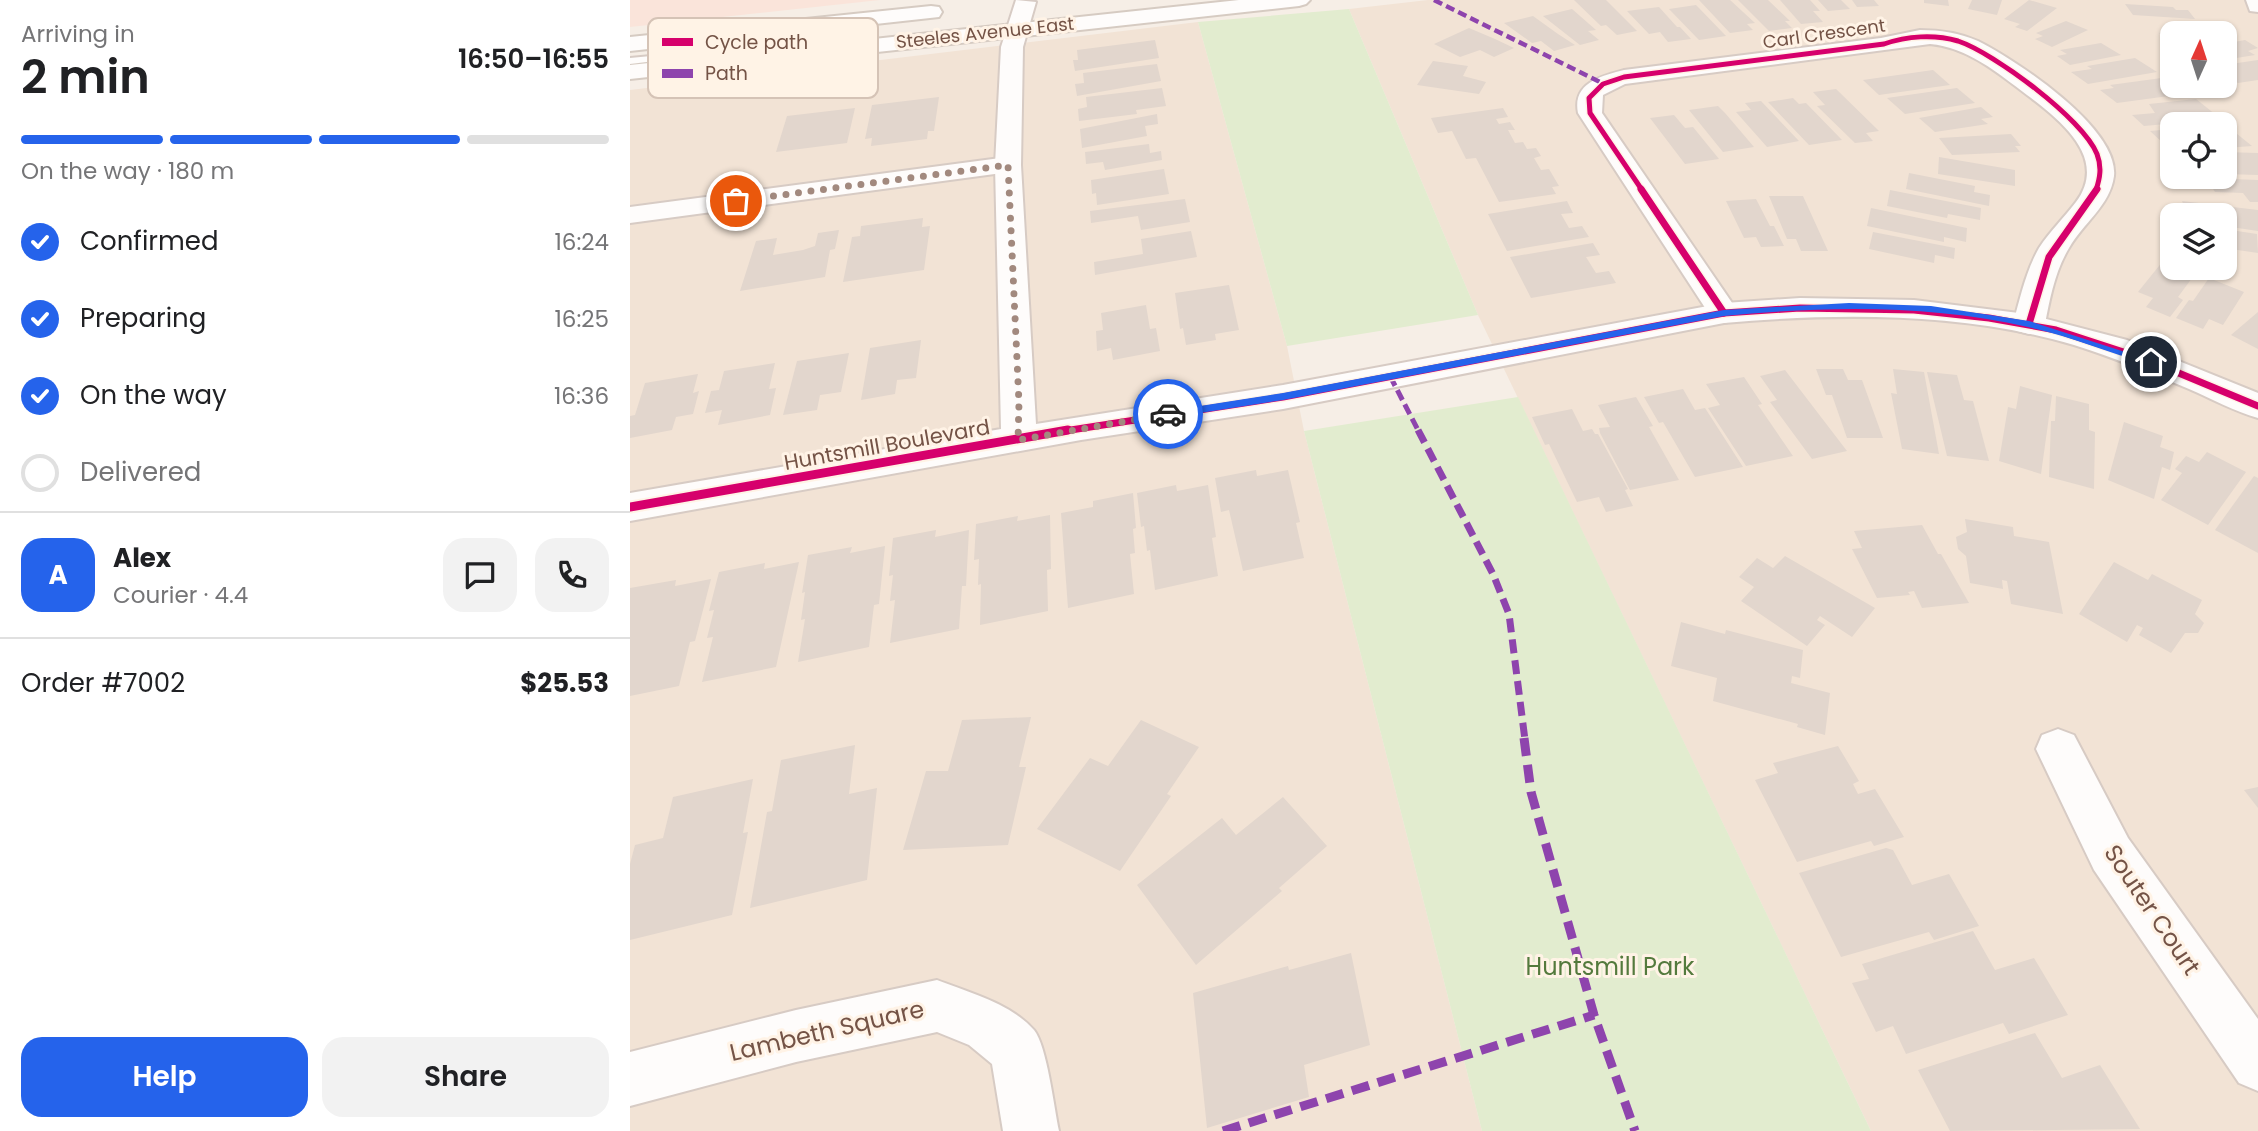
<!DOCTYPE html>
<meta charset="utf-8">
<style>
body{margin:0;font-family:Poppins,sans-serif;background:#f2f2f2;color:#202124;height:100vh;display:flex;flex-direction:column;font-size:26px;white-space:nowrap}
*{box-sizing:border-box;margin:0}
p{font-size:23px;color:#757577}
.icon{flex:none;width:38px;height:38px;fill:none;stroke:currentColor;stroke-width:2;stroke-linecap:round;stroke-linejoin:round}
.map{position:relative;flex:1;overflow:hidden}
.panel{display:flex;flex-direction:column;background:#fff;width:630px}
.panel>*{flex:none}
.needle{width:46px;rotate:3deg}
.tools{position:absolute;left:1530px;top:21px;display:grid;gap:14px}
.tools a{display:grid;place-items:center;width:77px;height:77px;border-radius:14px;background:#fff;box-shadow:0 2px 5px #0004;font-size:35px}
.pin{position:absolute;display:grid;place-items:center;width:60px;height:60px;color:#fff;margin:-30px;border:4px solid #fff;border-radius:50%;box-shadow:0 2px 7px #0007}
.courier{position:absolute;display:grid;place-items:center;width:70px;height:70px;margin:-35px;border:5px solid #2563eb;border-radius:50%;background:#fff;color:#222;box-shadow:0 2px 9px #0007}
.summary em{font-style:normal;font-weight:600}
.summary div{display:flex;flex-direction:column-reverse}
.summary{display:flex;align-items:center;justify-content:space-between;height:119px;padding:0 21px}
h1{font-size:46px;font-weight:600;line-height:52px}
.bar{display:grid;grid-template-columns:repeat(4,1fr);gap:10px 7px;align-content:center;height:84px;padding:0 21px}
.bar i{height:9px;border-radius:5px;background:#e0e0e0}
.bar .on{background:#2563eb}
.bar p{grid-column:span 4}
.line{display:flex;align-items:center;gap:18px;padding:0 21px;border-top:2px solid #e0e0e0}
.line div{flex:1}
.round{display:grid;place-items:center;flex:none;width:74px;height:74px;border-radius:21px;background:#f2f2f2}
ol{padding:0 21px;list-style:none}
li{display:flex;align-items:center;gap:21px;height:77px}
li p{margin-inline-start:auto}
li .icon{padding:7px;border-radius:50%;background:#2563eb;color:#fff;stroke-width:4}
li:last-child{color:#757577}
li i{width:38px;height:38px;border:4px solid #e0e0e0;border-radius:50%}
.cta{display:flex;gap:14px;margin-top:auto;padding:14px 21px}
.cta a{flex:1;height:80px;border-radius:21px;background:#2563eb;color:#fff;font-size:28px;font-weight:600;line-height:80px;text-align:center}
.cta a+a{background:#f2f2f2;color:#202124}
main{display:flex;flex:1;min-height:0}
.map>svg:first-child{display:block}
.residential{fill:#f2e3d5;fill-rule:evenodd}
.commercial{fill:#fae4da}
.green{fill:#e2eccf}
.building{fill:#e2d6cd}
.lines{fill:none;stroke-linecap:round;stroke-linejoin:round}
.service-casing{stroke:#d7cbc4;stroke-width:4}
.minor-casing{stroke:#d7cbc4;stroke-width:4}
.tertiary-casing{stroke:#d7cbc4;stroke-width:4}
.secondary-casing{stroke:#d6cbc2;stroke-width:4}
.service{fill:#fefcfb;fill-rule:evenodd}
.minor{fill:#fefcfb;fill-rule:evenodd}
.tertiary{fill:#fefcfb;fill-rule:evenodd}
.secondary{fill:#fefcfb;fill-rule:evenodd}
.quiet-far3{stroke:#8e44ad;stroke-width:4.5;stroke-dasharray:9 4.5;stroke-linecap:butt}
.quiet-far2{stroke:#8e44ad;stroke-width:5;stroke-dasharray:11 5;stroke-linecap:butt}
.quiet-far1{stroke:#8e44ad;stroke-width:7;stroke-dasharray:14 7;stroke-linecap:butt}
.quiet{stroke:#8e44ad;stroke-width:9;stroke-dasharray:18 9;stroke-linecap:butt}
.cycleway-far2-casing{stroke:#fff3e6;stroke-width:8}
.cycleway-far1-casing{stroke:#fff3e6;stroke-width:10}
.cycleway-casing{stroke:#fff3e6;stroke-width:13}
.cycleway-far2{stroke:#d6006c;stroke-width:5}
.cycleway-far1{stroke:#d6006c;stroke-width:7}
.cycleway{stroke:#d6006c;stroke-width:9}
.route{fill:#2563eb}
.done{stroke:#a2897e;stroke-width:7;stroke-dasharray:0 12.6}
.labels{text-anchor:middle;stroke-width:6;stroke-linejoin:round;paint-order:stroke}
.far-street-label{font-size:18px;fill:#745346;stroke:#fff3e6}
.street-label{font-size:21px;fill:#745346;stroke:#fff3e6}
.near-street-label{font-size:24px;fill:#745346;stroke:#fff3e6}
.near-park-label{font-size:24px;fill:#547a3d;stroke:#fff3e6}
.key{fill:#fff3e6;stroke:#d5c3b6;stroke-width:2}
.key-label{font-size:19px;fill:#745346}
</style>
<main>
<section class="panel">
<div class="summary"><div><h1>2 min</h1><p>Arriving in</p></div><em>16:50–16:55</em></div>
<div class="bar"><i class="on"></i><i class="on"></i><i class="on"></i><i></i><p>On the way · 180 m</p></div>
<ol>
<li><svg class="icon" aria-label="check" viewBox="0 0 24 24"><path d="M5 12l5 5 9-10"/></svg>Confirmed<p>16:24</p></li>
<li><svg class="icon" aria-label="check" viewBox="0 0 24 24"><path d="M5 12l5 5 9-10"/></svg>Preparing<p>16:25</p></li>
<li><svg class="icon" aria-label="check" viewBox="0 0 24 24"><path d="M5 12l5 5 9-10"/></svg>On the way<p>16:36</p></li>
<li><i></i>Delivered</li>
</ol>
<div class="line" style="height:126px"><b class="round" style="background:#2563eb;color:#fff">A</b><div><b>Alex</b><p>Courier · 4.4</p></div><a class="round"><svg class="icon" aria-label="chat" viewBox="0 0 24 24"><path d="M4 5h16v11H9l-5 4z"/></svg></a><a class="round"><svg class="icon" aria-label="phone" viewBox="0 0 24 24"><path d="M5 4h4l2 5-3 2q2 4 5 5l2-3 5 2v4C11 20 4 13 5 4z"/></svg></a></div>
<div class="line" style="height:91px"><div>Order #7002</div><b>$25.53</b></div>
<div class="cta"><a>Help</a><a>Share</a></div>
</section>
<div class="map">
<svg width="1628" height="1131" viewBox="0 0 1628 1131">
<rect width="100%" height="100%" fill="#f6eee6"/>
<!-- residential -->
<g class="residential">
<path d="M798,0H1628V1131H1241L848,315L719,9ZM1542,33H1594V86H1542ZM1542,124H1594V177H1542ZM1542,215H1594V268H1542Z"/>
<path d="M568,22L657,346L674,431L852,1131H0V90Z"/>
</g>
<!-- commercial -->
<path class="commercial" d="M0,0H250L0,27Z"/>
<!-- green -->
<g class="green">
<path d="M719,9L848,315L657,346L568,22Z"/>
<path d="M888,397L1241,1131H852L674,431Z"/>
</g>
<!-- building -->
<g class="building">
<path d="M944,0H976L1007,31L987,35L976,25L971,26Z"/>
<path d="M1069,0H1100L1125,23L1117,24L1123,30L1100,33Z"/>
<path d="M1108,0H1138L1160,21H1155L1162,28L1139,31Z"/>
<path d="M1150,0H1180L1190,11H1183L1193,22L1171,24Z"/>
<path d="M1188,0H1211L1220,9L1198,11Z"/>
<path d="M1222,0H1244L1249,6L1227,7Z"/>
<path d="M1294,0H1318L1319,6L1294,3Z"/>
<path d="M1342,0H1372L1367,15L1338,9Z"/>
<path d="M1399,0L1427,8L1397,31L1385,27L1390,24L1374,19Z"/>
<path d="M1495,4L1543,7L1546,10H1558L1565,19L1503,15Z"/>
<path d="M1066,5L1096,36L1069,40L1039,9Z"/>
<path d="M1029,7L1047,27H1050L1061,39L1038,42L1030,32L1019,34L997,11Z"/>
<path d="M942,9L966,30L958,31L969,40L950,45L913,16Z"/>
<path d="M903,16L928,34L945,45L924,51L911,41L902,43L874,23Z"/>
<path d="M1436,21L1458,30L1422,47L1405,39L1413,36L1406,33Z"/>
<path d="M1570,26L1594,33H1542V40L1529,33Z"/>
<path d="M839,28L865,39L884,48L864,57L850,50L830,57L804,44Z"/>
<path d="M525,40L529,58L445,71L443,60H448L447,50Z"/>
<path d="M1615,40L1628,48L1618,51L1625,55L1594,60V44Z"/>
<path d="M1471,43L1491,55L1440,65L1427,56L1437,54L1430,50Z"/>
<path d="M1505,58L1527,72L1458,84L1441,72L1462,69L1457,66Z"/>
<path d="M1628,60V80L1608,83L1594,74V65Z"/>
<path d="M803,61L838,66L833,76L856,82L849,94L787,85Z"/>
<path d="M527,64L531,81L447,96L445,84L454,83L453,73Z"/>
<path d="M1303,70L1320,85L1249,95L1233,80Z"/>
<path d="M1539,77L1542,79V86H1551L1561,93L1487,103L1470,90L1484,88L1480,85Z"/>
<path d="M532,88L536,106L506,110L507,114L449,121L448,109L457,107L456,97Z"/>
<path d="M1327,88L1345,103L1275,114L1257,98Z"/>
<path d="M1206,89L1249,131L1236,133L1243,141L1225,143L1187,106L1195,105L1183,92Z"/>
<path d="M309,97L304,131H298L297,139L241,146L242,138L235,139L242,105Z"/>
<path d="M1163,98L1169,104L1176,103L1212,140L1179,145L1138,102Z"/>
<path d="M1566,99L1591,119L1514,126L1502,115L1525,113L1519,104Z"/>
<path d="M1131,101L1169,141L1137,147L1106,112L1121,110L1115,103Z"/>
<path d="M1088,106L1095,113L1124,147L1093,152L1059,110Z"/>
<path d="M1351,107L1363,117L1351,119L1358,124L1305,132L1289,118Z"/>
<path d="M225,108L217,143L146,152L157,116Z"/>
<path d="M873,108L878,117L866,119L869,124L880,122L885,130H878L885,143L893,142L897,149L906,148L911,156L904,158L911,170L919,169L929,186L922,187L926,194L869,202L846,158L836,159L822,131L808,133L801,118Z"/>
<path d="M527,114L528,124L515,126L517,136L452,148L450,129Z"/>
<path d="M1044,115L1055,128L1063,127L1089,159L1055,164L1020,118Z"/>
<path d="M1594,125H1596L1622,146L1596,148Z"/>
<path d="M1542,129V142L1533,143L1520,131Z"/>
<path d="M1381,134L1391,146H1385L1390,152L1322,155L1309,138Z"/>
<path d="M519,144L520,153L531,151L532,160L475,170L473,162L456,164L455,152Z"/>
<path d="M1594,152L1628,153V175L1595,174Z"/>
<path d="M1309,157L1385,170V186L1308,174Z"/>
<path d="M534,169L539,194L467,205L466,193L462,194L461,180Z"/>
<path d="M1279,173L1345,186L1344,192L1360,195L1359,206L1276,189Z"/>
<path d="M1576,178L1628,180V202H1620L1613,193L1585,192Z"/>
<path d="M1260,190L1351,208L1350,220L1318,214L1317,218L1257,206Z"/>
<path d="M1139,196H1173L1198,251H1171L1166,239H1157Z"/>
<path d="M555,199L560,222L511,230L508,216L461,223L460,211Z"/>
<path d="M1126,199L1140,226H1144L1154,246L1131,247L1126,237L1114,238L1096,201Z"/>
<path d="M937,201L943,213L931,214L939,228L952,226L959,237L877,251L858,214Z"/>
<path d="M1552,201L1628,210V231L1594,226V215H1558Z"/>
<path d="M1241,208L1337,228L1336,242L1314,237V242L1237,226Z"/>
<path d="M293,218L292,227L300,226L294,270L213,282L222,237L230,236L231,226Z"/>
<path d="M1594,229L1627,234L1628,253L1594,248Z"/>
<path d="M209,230L205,249L200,250L195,277L110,291L126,241L147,238L143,255L173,250L185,246L188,233Z"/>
<path d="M561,231L567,257L465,275L464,262L513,254L511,239Z"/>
<path d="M1243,232L1325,248L1324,259L1305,255L1304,263L1239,249Z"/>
<path d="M963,243L970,255L956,257L966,273L979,271L986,283L901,298L880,257Z"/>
<path d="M1533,261L1542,265V268L1565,274L1548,297L1553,300L1540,317L1516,307L1523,298L1508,292Z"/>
<path d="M1579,278L1614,292L1593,325L1579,319L1573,329L1546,318L1559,300L1563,301Z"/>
<path d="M599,285L609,330L585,334L586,340L556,345L553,328L550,329L545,293Z"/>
<path d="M516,305L520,329L526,328L530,351L483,360L481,348L467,351L466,331L473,330L471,313Z"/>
<path d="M1628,312V349L1601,335Z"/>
<path d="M291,340L286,378L267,380L265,394L231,400L240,348Z"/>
<path d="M219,353L211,392L190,395L187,410L153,415L167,361Z"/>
<path d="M145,363L139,389L146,388L140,415L88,425L92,410L75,413L81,391L89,390L94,371Z"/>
<path d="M1186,369H1213L1218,380H1232L1253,438H1217L1202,395H1196Z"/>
<path d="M1263,369L1294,372L1309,454L1272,449L1261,393L1267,394Z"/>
<path d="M1155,370L1217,451L1182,459L1140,402L1147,400L1130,376Z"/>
<path d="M1297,372L1327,375L1334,400L1343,401L1359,461L1317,456Z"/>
<path d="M68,374L63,393L69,391L63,414L46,417L42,430L0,438V416L5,415L15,383Z"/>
<path d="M1114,377L1132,404L1128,405L1163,456L1116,466L1078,408L1090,405L1076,384Z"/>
<path d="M1390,386L1422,395L1411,474L1369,461L1378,407L1386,409Z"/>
<path d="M1053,389L1065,410L1075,408L1113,467L1065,477L1033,422L1029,423L1014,397Z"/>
<path d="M1426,396L1459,404V430L1465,432L1464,489L1419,477L1421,421H1425Z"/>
<path d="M1006,397L1023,426L1019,427L1049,480L1000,490L970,433L969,428L980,427L968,405Z"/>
<path d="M942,409L953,431L962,429L965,434H968L998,489L995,490L1003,506L976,512L969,497L947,502L919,444L915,445L902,417Z"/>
<path d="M1494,422L1533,436L1530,447L1544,452L1540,470L1532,467L1524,499L1478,480Z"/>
<path d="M1577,452L1616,472L1578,525L1531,500L1552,473L1545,469L1556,456L1569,462Z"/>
<path d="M626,470L627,476L658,470L670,522L666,523L674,558L613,571L599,510L591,512L585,478Z"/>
<path d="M1624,476L1628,478V553L1585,530Z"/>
<path d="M546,485L547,491L578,485L586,537L582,538L588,576L525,590L520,550L517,551L514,526L511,527L507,493Z"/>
<path d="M503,493L506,528L503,529L505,553L500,554L504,594L438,608L431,513L463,507V501Z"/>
<path d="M420,515L421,569L417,570L418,611L350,625L351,584L348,585L349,559L344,560L346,524L388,516L387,521Z"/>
<path d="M1335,519L1383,527L1384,536L1419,542L1433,614L1381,604L1377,581L1372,580L1373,589L1340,583L1336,556L1328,549L1326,537L1337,532Z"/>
<path d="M1292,525L1308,554H1311L1339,603L1292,608L1284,591L1278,592L1280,595L1247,598L1222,549L1232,548L1224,531Z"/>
<path d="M306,530L305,537L339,530L336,586H332L329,629L260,643L265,600L260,601L263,575L259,576L263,538Z"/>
<path d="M255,546L249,604L244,605L239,647L168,662L175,619L171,620L175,592L172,593L178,555L222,547L220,553Z"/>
<path d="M1155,556L1245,608L1222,637L1190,616L1187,620L1195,625L1177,646L1111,601L1124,587L1109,577L1127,558L1143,568Z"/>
<path d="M169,562L146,667L72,682L83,637L77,638L84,610L79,611L89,572L135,563L134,569Z"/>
<path d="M1484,562L1518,580L1522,574L1572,600L1565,614L1574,623L1568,633H1555L1541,653L1509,635L1513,628L1507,625L1497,642L1449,614Z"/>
<path d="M81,579L65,641L60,642L49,686L0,696V588L46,580L45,586Z"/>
<path d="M1051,622L1095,634L1096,630L1173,650L1170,678L1162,676L1161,683L1200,693L1195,735L1167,727L1168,724L1083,701L1087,678L1041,666Z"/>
<path d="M401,717L389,767H396L378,845L273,850L296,771H318L332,720Z"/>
<path d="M511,720L569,747L537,794L541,796L490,871L407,829L460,758L478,766Z"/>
<path d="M225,745L219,794L247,788L237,880L120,908L137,812L142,811L151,760Z"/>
<path d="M1208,746L1229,781L1223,784L1228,794L1245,789L1274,837L1244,846L1241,841L1167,862L1125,780L1148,773L1143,763Z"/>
<path d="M123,779L113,833L118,832L102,915L0,940V864L5,845L33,838L43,797Z"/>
<path d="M1628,787V808L1614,790Z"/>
<path d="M653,797L697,846L649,888L652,891L566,965L507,885L592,818L606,835Z"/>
<path d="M1256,848L1263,850L1282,885L1319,874L1349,926L1304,940L1299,932L1211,957L1169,873Z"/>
<path d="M1343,931L1365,970L1404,958L1438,1015L1379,1034L1373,1023L1276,1054L1263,1026L1246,1032L1222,983L1239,979L1232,964Z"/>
<path d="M721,953L740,1045L674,1065L679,1097L577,1128L563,993L658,966L659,970Z"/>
<path d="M1405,1033L1432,1078L1470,1065L1510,1129L1320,1131L1288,1070Z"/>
</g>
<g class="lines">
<defs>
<path id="service" d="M21,56L25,57V61L0,64V58Z"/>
<g id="minor">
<path d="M1616,0H1628V12L1620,11Z"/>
<path d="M1290,30C1310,30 1330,33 1348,41C1386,60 1489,128 1484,176C1480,206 1453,223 1439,248C1425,271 1420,298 1415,324L1410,331L1399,334L1388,331L1383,324C1390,298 1396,271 1409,248C1420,231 1434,218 1446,202C1479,158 1430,120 1397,95C1368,73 1337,47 1300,44L995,84L973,95L972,113L1109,313L1105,320L1094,323L1083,320L948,113C942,83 971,76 994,70L1251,38Z"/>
<path d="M378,157L387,159L391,165L387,171L0,223V207Z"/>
<path d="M1428,729L1444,735L1498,838L1628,1019V1091L1609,1083L1464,870L1406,749L1412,735Z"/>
<path d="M307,980C340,993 380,1003 404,1030C417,1046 424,1108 429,1131H373L362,1064L339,1045L307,1032L166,1062L0,1106V1052L166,1010Z"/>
</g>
<path id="tertiary" d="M386,0L406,2L393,47L391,165L406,424L653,385L1094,303L1170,298L1284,300L1397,314L1497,340L1628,393V418C1604,411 1582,399 1559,389C1521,373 1483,357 1444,345C1332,312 1209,313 1094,323L653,409L451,440L0,521V493L371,429L365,165L371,47Z"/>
<g id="secondary">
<path d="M609,0H680L676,4L669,6L0,79V65Z"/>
<path d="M301,6L309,7L312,12L309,17L0,51V37Z"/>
</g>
</defs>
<!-- service casing -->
<use href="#service" class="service-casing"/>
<!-- minor casing -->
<use href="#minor" class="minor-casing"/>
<!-- tertiary casing -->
<use href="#tertiary" class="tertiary-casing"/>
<!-- secondary casing -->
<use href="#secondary" class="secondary-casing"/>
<!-- service -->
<use href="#service" class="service"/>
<!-- minor -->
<use href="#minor" class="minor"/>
<!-- tertiary -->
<use href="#tertiary" class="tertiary"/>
<!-- secondary -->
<use href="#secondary" class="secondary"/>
<!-- quiet-far3 -->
<path class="quiet-far3" d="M804,0L972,83"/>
<!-- quiet-far2 -->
<path class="quiet-far2" d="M760,376L789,432"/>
<!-- quiet-far1 -->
<path class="quiet-far1" d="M788,430L863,574L879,614L895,740"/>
<!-- quiet -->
<g class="quiet">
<path d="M894,738L901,792L964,1015L1005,1131"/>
<path d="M593,1131L964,1015"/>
</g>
<defs>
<path id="cycleway-far2" d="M1012,190L960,113L959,98L973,84L994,77L1254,44C1277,36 1304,34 1328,41C1364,53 1453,119 1467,154C1472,167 1470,178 1466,190"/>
<g id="cycleway-far1">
<path d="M1011,189L1094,313"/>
<path d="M1399,324L1419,257L1467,189"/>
<path d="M428,432L653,397L1094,313L1170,308L1284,310L1359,318L1426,330L1515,359L1628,406"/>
</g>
<path id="cycleway" d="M0,507L438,430"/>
</defs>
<!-- cycleway-far2 casing -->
<use href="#cycleway-far2" class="cycleway-far2-casing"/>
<!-- cycleway-far1 casing -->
<use href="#cycleway-far1" class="cycleway-far1-casing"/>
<!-- cycleway casing -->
<use href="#cycleway" class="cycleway-casing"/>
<!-- cycleway-far2 -->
<use href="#cycleway-far2" class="cycleway-far2"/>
<!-- cycleway-far1 -->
<use href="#cycleway-far1" class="cycleway-far1"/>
<!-- cycleway -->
<use href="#cycleway" class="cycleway"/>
</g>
<!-- route -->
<path class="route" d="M1219,303L1301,306L1399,321L1526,362L1521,365C1480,353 1440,336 1398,327C1299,304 1195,306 1094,316L653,400L538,418L533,414L538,411L653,393L1094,310Z"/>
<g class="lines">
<!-- done -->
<path class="done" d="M106,201L378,165L389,403L388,440L538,414"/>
</g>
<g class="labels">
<!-- far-street labels -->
<g class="far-street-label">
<text transform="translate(355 33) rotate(-6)" y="6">Steeles Avenue East</text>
<text transform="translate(1194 34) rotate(-8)" y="6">Carl Crescent</text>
</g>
<!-- street labels -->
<g class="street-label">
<text transform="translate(257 445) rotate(-10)" y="7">Huntsmill Boulevard</text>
</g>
<!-- near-street labels -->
<g class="near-street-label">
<text transform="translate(1522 910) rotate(56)" y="8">Souter Court</text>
<text transform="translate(197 1031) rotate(-13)" y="8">Lambeth Square</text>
</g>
<!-- near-park labels -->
<g class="near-park-label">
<text x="980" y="975">Huntsmill Park</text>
</g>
</g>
<!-- legend -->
<rect x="18" y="18" width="230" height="80" rx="10" class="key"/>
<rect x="32" y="38" width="31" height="8" fill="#d6006c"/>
<rect x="32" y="69" width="31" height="9" fill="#8e44ad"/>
<g class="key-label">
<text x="75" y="49">Cycle path</text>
<text x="75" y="80">Path</text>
</g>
</svg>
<div class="tools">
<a><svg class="needle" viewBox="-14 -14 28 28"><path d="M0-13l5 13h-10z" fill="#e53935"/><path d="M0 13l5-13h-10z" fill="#757577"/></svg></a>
<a><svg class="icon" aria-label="locate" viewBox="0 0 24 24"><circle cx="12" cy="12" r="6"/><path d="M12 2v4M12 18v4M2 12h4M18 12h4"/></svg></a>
<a><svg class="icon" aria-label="layers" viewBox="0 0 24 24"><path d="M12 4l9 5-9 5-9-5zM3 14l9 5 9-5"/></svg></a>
</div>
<div class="pin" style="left:106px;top:201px;background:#ea580c"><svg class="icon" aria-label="bag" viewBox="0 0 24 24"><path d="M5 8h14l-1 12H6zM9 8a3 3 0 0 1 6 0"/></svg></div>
<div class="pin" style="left:1521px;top:362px;background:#1f2937"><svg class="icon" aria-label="home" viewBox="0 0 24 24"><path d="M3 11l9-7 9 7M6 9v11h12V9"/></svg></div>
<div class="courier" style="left:538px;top:414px"><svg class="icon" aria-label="car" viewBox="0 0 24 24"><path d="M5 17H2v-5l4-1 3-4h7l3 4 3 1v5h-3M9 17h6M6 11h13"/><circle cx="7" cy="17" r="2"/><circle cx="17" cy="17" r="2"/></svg></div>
</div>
</main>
